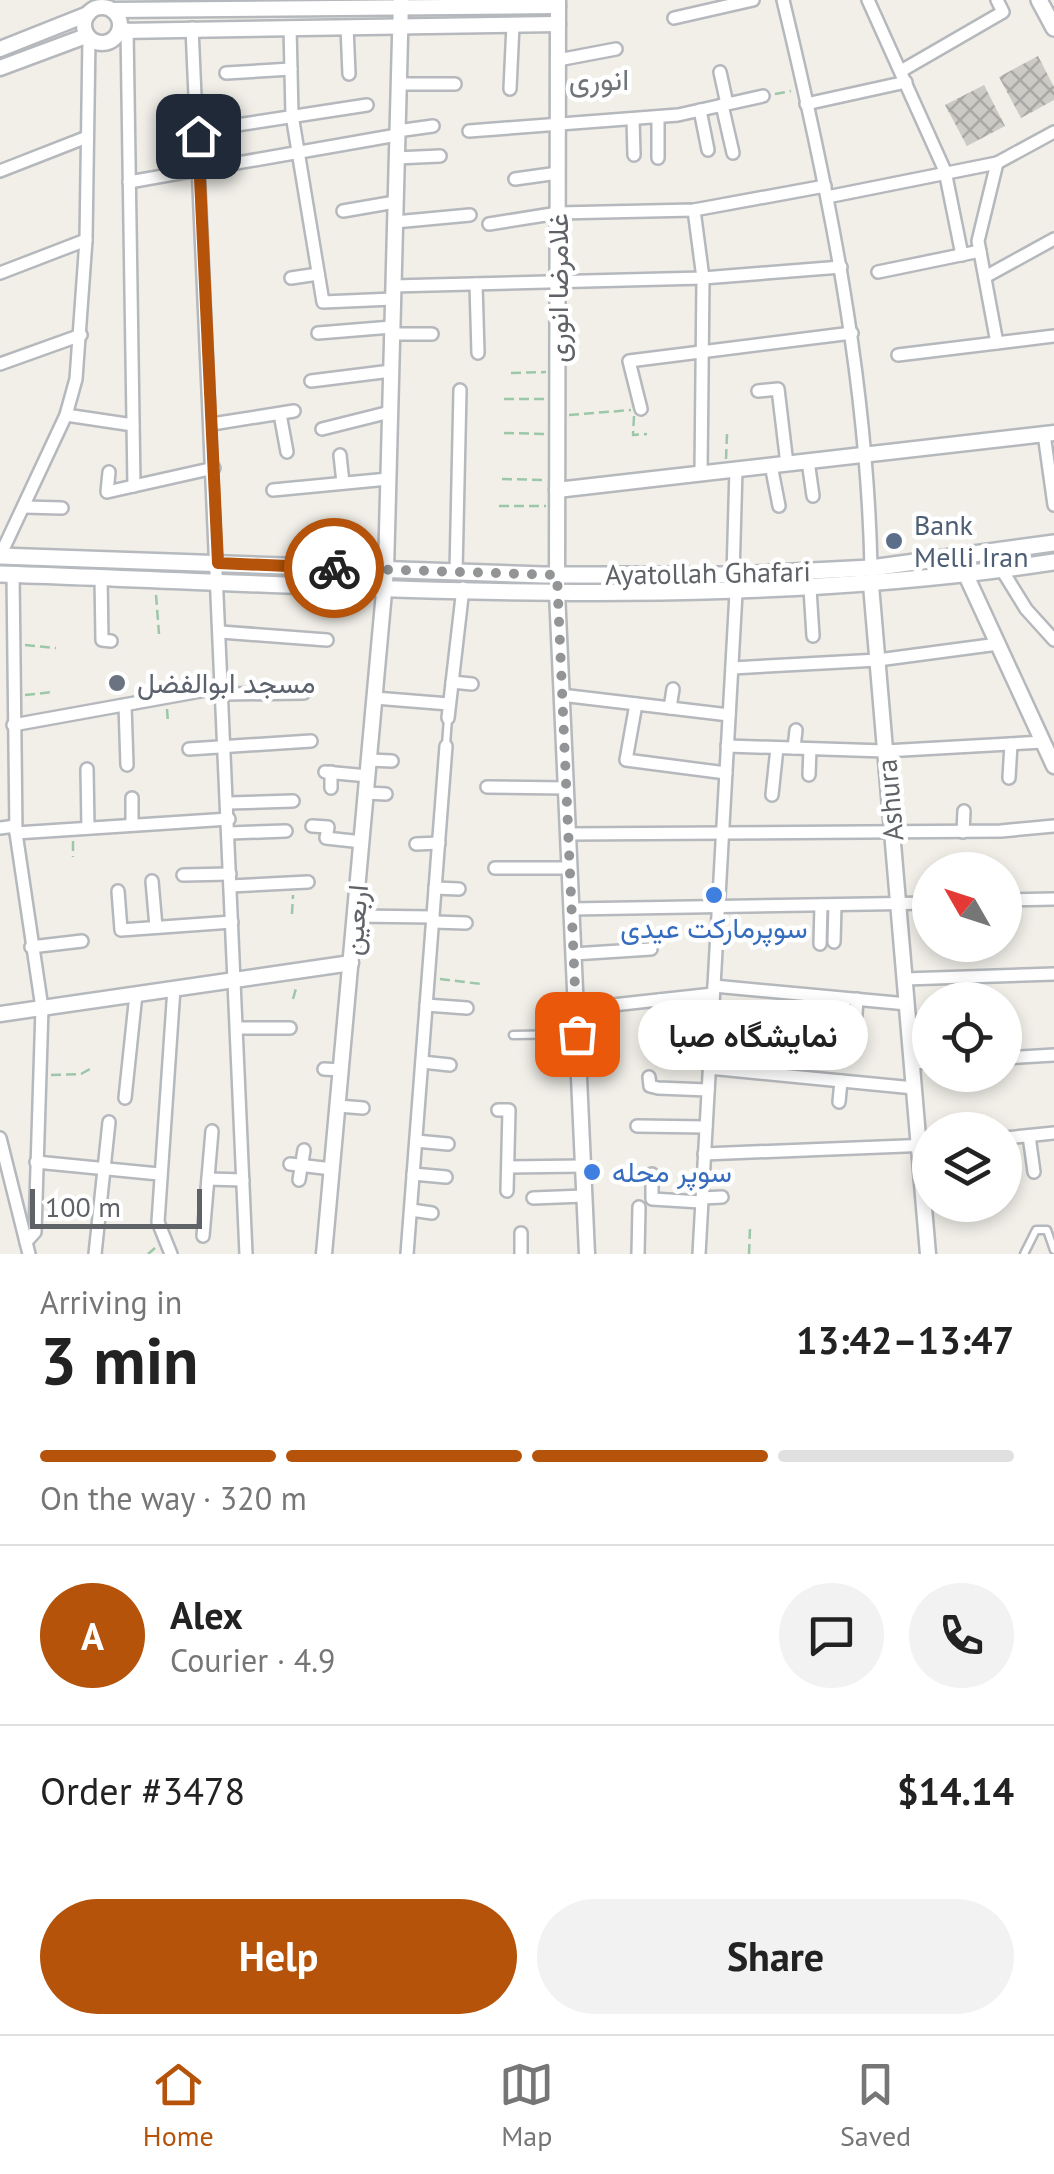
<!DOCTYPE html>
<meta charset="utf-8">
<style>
body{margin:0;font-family:"PT Sans",Vazirmatn,sans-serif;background:#f2f2f2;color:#222;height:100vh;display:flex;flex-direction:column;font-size:38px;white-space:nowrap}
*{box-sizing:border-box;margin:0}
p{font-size:32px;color:#767676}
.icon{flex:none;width:55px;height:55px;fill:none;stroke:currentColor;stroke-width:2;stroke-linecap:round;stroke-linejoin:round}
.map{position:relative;height:1254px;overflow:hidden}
.details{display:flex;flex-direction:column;background:#fff;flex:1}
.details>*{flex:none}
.needle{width:65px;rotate:309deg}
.buttons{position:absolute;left:912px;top:852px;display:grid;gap:20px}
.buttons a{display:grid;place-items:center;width:110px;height:110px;border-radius:50%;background:#fff;box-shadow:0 5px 15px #0003;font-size:50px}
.scale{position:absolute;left:30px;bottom:25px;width:172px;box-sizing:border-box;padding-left:10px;border:5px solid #5f6368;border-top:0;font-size:28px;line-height:35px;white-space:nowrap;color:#5f6368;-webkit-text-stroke:8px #fff;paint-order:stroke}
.pin{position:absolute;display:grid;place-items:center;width:85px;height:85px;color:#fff;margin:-42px;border-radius:20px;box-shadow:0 5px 15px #0006}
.courier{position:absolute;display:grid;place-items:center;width:100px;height:100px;margin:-50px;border:8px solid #b45309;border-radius:50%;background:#fff;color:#222;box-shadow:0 2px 12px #0007}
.bubble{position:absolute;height:70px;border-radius:35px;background:#fff;box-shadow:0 5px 15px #0003;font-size:32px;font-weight:600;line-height:70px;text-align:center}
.overview em{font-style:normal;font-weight:600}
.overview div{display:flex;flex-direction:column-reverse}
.overview{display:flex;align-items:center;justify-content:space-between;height:170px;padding:0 40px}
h1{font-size:65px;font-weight:600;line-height:75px}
.bar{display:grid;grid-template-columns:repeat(4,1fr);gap:15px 10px;align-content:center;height:120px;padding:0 40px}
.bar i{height:12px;border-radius:8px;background:#e0e0e0}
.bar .active{background:#b45309}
.bar p{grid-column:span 4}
.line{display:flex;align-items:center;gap:25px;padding:0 40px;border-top:2px solid #e0e0e0}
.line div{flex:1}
.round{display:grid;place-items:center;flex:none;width:105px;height:105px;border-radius:52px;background:#f2f2f2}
.action{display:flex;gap:20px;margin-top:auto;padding:20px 40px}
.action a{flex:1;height:115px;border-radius:60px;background:#b45309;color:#fff;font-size:40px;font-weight:600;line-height:115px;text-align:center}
.action a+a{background:#f2f2f2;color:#222}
.dock{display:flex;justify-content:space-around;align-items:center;height:140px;border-top:2px solid #e0e0e0;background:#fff;font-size:28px;color:#767676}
.dock a{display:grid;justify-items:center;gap:5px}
.dock .active{color:#b45309}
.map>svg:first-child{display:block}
.building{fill:url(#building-cross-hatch)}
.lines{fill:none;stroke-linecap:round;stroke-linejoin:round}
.service-casing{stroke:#b5b8bc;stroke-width:11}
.minor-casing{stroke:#b5b8bc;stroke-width:16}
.tertiary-casing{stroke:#b5b8bc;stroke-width:19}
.secondary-casing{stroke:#b6babf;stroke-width:20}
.path{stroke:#9cc7a9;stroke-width:2.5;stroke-dasharray:10 5;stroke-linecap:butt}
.service{stroke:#fff;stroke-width:6}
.minor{stroke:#fff;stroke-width:11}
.tertiary{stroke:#fff;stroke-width:14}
.secondary{stroke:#fff;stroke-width:15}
.done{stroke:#929495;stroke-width:10;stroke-dasharray:0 18}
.route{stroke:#b45309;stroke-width:12}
.service-dot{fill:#5c6f8a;stroke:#fff;stroke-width:4}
.worship-dot{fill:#6b7280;stroke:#fff;stroke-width:4}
.shop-dot{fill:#3f7fe0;stroke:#fff;stroke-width:4}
.labels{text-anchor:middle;stroke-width:9;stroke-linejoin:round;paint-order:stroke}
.street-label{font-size:28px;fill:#5f6368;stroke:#fff}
.service-label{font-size:28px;fill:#4e5e75;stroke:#fff;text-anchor:start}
.worship-label{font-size:28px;fill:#5b616d;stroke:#fff;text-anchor:start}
.shop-label{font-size:28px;fill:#366cbe;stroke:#fff}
.neighbourhood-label{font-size:30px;fill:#70757a;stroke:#fff}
</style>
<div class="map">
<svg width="1054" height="1254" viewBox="0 0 1054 1254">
<defs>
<pattern id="building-cross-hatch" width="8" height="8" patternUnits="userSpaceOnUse" patternTransform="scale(2.5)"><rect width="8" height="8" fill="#cccac5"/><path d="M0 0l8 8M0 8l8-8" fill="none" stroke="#a9a8a4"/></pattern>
</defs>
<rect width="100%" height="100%" fill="#f1efe8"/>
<!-- building -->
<g class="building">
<path d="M1038,56L1054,87V100L1021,118L999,77Z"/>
<path d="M984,85L1005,126L967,146L945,105Z"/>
</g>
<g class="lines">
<defs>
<g id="service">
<path d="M446,745L448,718"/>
<path d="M513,1035L576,1034"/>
<path d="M1024,1254L1036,1230H1047L1054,1250"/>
</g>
<g id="minor">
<path d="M783,0C828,187 867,376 871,568"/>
<path d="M868,0L945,171L962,255"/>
<path d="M674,18L753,0"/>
<path d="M290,27L292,115L323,302L393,299"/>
<path d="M347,27L349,74"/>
<path d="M192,28L246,1254"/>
<path d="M127,29L134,486"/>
<path d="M558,60L616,49"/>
<path d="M901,71L1003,12L997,0"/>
<path d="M720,72L727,104"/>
<path d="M226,73L291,69"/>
<path d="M398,84H455"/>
<path d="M510,89L513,25"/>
<path d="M806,104L906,82"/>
<path d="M722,105L733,153"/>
<path d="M700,110L708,150"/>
<path d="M658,117V158"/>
<path d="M633,119L634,155"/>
<path d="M237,125L367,105"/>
<path d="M397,131L433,126"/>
<path d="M469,131L678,115L763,96"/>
<path d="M396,158L440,156"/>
<path d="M0,171L87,137"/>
<path d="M515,179L558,173"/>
<path d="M129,182L397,135"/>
<path d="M827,197L997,163"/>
<path d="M694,210L703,278L701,473"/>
<path d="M343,211L395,202"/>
<path d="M395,222L470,215"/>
<path d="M489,224L558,213L694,210L825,186"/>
<path d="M878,272L980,251"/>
<path d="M0,273L86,240"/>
<path d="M985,277L1054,239"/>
<path d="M291,278L318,274"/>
<path d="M476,284L478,353"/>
<path d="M393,286L703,278L841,267"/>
<path d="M318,333L392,327"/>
<path d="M392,334H432"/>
<path d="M997,343L978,241L997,163L1054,132"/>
<path d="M898,355L1054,336"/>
<path d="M0,364L81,335"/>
<path d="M311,381L391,371"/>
<path d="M758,391L778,389L787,464"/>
<path d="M641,409L629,361L852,333"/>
<path d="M280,414L287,452"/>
<path d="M66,415L133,425"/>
<path d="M212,424L294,411"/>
<path d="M322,429L390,412"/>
<path d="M1044,434L1054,505"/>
<path d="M340,455L343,483"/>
<path d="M808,461L813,496"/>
<path d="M771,465L779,506"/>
<path d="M109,472L107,492L214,468"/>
<path d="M273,490L388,479"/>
<path d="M24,507L62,508"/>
<path d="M0,556L66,415L76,379L86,240L89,38"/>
<path d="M1002,570L1026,609L1054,640"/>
<path d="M456,572L460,390"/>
<path d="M13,574L16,833L42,1008L35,1232L26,1242"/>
<path d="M733,575L736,469"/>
<path d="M101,577L102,640L111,641"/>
<path d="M810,589L813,636"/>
<path d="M221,632L327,640"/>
<path d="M732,668L878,660L998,644"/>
<path d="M452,682L472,684"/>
<path d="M224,694L304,693"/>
<path d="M561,695L729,715"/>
<path d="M375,698L449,704"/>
<path d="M636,704L626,760L726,773"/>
<path d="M125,705L127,765"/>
<path d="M670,708L673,689"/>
<path d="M448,718L463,588"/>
<path d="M13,725L223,687"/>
<path d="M727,746L885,751L1043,742"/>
<path d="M794,748L796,730"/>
<path d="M189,749L311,741"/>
<path d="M369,760L392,761"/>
<path d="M87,769L88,828"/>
<path d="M325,772L368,776"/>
<path d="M809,775L810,749"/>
<path d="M1009,778L1011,744"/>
<path d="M487,787L566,788"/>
<path d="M331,788V772"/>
<path d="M366,793L386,794"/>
<path d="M772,795L777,748"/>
<path d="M132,798V825"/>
<path d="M228,803L293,801"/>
<path d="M312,826L328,827L326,838L362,842"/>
<path d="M0,828L15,826"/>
<path d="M963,832L964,811"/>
<path d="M16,833L229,819"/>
<path d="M229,833L286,831"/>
<path d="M568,834L1001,831L1054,826"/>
<path d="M416,844L439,843"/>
<path d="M495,868H569"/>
<path d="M183,875L230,874"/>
<path d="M152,881L156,927"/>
<path d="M230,886L308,882"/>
<path d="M435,888L459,889"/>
<path d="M118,891L121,930L232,922"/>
<path d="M1005,900L1054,899"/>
<path d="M571,909L930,903"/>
<path d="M355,916L433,917"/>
<path d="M433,922L466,923"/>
<path d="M834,942L835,905"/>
<path d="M820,944L821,905"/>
<path d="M31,947L82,941"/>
<path d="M573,954L651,949"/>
<path d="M905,979L1054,974"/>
<path d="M714,986L907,1004"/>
<path d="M659,1000L661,1032"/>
<path d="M426,1005L467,1008"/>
<path d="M576,1009L713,994"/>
<path d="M237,1028H290"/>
<path d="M855,1029L857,999"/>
<path d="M1005,1058L1054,1055"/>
<path d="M422,1062L450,1065"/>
<path d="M912,1063L930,1062"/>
<path d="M709,1068L914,1088"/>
<path d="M324,1069L341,1070"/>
<path d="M649,1077L650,1086L658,1088L708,1090"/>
<path d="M125,1098L136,994"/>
<path d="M839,1102L841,1081"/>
<path d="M338,1106L363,1108"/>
<path d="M498,1110H509L507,1191"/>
<path d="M637,1126L706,1127"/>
<path d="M1029,1136L1034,1172"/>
<path d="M0,1138L29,1254"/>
<path d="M1005,1138L1054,1133"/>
<path d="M416,1141L448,1144"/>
<path d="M704,1154L930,1145"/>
<path d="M36,1162L159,1174"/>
<path d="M290,1164L332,1169"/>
<path d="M508,1167L583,1166"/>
<path d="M413,1174L446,1177"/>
<path d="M652,1174V1199L701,1202"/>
<path d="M208,1179L243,1180"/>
<path d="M299,1180L304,1150"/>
<path d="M533,1198L584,1196"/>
<path d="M702,1198L722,1197"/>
<path d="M411,1210L432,1213"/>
<path d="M521,1233V1254"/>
<path d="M203,1236L212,1131"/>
<path d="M95,1254L109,1122"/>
<path d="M171,1254L158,1222L174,988"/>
<path d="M407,1254L446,746"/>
<path d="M638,1254L639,1207"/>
<path d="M699,1254L736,593"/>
</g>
<g id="tertiary">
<path d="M558,0L557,592L587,1254"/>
<circle cx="102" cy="25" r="18"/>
<path d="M112,10L558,6"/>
<path d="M120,31L558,24"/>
<path d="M0,49L88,14"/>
<path d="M0,68L86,36"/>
<path d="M557,490L1054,433"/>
<path d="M966,575L1054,766"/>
<path d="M871,585L928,1254"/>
<path d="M0,1014L351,963"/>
<path d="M324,1254L386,570L401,0"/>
</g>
<g id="secondary">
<path d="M1039,0L1054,28"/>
<path d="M0,556L543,575H733L871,568L1054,543"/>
<path d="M0,574C351,585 706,615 1054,562"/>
</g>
</defs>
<!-- service casing -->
<use href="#service" class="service-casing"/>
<!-- minor casing -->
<use href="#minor" class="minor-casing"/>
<!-- tertiary casing -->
<use href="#tertiary" class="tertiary-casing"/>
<!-- secondary casing -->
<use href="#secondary" class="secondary-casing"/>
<!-- path -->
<g class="path">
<path d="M775,94L791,91"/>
<path d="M511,373L546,372"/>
<path d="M504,399H546"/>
<path d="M569,415L631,410"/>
<path d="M634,416L633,435L647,434"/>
<path d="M504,433L546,434"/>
<path d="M726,459L727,434"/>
<path d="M502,479L546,480"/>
<path d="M499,506H546"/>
<path d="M156,595L159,634"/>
<path d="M25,645L56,648"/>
<path d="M25,695L53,692"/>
<path d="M167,709L168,723"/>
<path d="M73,841V857"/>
<path d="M292,914L293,895"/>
<path d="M440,979L481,984"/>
<path d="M293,999L297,985"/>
<path d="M51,1075L81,1074L92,1068"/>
<path d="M148,1254L155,1248"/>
<path d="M749,1254L750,1228"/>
</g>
<!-- service -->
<use href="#service" class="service"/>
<!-- minor -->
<use href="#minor" class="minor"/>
<!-- tertiary -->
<use href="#tertiary" class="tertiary"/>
<!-- secondary -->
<use href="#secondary" class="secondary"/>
</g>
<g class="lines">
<!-- done -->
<path class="done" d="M334,568L557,575L577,1034"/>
<!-- route -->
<path class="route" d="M198,136L218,563L334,568"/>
</g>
<!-- markers -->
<circle class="service-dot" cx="894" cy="541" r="10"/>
<circle class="worship-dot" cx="117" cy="683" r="10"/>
<g class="shop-dot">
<circle cx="714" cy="895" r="10"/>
<circle cx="592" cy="1172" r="10"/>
</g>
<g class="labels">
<!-- street labels -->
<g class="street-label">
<text transform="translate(558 288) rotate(-90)" y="10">غلامرضا انوری</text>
<text transform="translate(708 573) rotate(-1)" y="10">Ayatollah Ghafari</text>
<text transform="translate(890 800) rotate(-95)" y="10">Ashura</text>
<text transform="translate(355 920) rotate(-85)" y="10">اربعین</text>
</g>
<!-- service labels -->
<g class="service-label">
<text x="914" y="535">Bank<tspan x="914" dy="32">Melli Iran</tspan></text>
</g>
<!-- worship labels -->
<g class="worship-label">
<text x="137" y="693">مسجد ابوالفضل</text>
</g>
<!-- shop labels -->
<g class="shop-label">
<text x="714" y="938">سوپرمارکت عیدی</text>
<text x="612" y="1182" text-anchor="start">سوپر محله</text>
</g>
<!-- neighbourhood labels -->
<g class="neighbourhood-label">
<text x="599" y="90">انوری</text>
</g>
</g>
</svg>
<div class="buttons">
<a><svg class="needle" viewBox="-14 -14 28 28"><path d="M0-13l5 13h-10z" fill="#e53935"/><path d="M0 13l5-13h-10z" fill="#767676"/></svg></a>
<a><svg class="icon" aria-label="locate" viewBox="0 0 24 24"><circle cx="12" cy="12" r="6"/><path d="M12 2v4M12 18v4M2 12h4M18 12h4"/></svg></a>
<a><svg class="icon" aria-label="layers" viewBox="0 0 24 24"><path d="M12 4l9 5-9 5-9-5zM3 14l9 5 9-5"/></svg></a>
</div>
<div class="scale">100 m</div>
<div class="pin" style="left:577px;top:1034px;background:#ea580c"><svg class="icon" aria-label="bag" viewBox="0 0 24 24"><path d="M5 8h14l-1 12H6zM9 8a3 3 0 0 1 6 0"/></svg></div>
<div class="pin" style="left:198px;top:136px;background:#1f2937"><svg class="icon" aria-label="home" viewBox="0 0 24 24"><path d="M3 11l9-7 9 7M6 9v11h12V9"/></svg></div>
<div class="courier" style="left:334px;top:568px"><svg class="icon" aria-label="bike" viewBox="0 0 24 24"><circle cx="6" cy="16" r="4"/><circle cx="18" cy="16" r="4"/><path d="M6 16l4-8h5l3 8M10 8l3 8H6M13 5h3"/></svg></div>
<div class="bubble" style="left:638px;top:1000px;width:230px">نمایشگاه صبا</div>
</div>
<section class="details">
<div class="overview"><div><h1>3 min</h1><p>Arriving in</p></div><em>13:42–13:47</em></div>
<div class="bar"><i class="active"></i><i class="active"></i><i class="active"></i><i></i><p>On the way · 320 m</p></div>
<div class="line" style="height:180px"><b class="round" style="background:#b45309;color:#fff">A</b><div><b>Alex</b><p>Courier · 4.9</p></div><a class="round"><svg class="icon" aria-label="chat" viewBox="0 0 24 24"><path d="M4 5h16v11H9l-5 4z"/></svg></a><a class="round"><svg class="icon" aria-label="phone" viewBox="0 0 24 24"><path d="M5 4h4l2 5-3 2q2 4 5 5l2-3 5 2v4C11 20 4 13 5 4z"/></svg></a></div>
<div class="line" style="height:130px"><div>Order #3478</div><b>$14.14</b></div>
<div class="action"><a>Help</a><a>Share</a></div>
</section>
<nav class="dock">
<a class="active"><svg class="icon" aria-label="home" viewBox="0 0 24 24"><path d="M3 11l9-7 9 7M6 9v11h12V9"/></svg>Home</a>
<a><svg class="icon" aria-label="map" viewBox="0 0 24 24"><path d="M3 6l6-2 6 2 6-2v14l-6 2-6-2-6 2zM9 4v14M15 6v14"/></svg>Map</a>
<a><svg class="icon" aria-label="saved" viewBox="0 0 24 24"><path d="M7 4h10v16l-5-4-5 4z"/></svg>Saved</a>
</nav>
